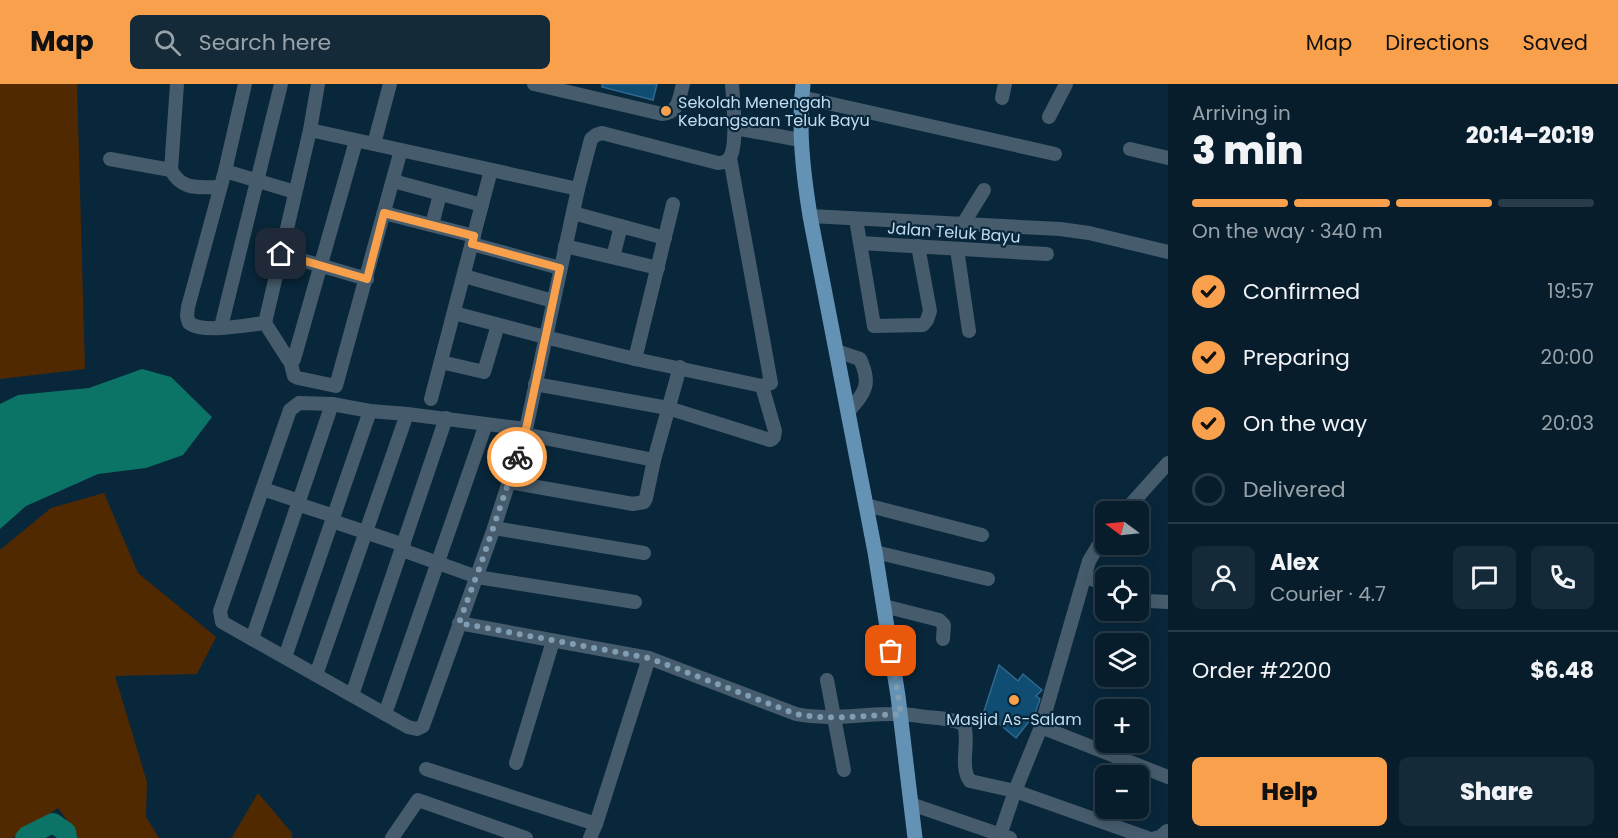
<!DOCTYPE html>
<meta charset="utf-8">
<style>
body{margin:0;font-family:Poppins,sans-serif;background:#152a38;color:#f1f3f6;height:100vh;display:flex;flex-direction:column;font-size:22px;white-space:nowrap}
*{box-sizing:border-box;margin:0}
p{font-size:20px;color:#98a2a9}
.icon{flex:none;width:33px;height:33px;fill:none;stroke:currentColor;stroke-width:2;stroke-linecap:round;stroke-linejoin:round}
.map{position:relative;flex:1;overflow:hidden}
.side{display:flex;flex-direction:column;background:#071d2c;width:450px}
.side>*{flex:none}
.needle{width:39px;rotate:285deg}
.tools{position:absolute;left:1095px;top:417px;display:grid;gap:12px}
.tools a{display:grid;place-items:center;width:54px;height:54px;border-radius:9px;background:#071d2c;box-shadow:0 3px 15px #0003,0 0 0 2px #283b48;font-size:30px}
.pin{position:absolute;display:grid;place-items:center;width:51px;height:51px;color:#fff;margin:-26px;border-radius:12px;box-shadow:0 3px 9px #0006}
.courier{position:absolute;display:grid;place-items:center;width:60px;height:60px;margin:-30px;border:4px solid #f8a04b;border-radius:50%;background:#fff;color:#222;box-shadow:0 2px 8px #0007}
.summary em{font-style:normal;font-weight:800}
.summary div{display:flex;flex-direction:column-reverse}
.summary{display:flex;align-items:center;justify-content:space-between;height:102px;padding:0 24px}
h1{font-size:39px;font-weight:800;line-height:45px}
.bar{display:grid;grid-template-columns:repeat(4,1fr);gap:9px 6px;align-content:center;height:72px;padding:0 24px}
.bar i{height:8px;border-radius:4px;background:#283b48}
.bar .on{background:#f8a04b}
.bar p{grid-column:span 4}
.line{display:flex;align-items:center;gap:15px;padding:0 24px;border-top:2px solid #283b48}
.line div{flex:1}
.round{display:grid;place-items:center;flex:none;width:63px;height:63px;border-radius:9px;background:#152a38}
ol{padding:0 24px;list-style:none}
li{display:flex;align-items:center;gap:18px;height:66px}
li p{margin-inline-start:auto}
li .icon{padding:6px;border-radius:50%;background:#f8a04b;color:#111;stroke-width:4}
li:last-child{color:#98a2a9}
li i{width:33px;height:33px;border:3px solid #283b48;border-radius:50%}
.cta{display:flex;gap:12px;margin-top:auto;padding:12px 24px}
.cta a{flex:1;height:69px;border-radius:9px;background:#f8a04b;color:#111;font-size:24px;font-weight:800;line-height:69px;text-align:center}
.cta a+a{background:#152a38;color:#f1f3f6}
header{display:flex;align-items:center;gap:36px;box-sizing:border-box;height:84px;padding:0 30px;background:#f8a04b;color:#111}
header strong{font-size:28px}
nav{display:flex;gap:33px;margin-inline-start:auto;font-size:21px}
.search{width:420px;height:54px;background:#152a38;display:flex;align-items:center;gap:15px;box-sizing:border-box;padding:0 21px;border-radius:9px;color:#98a2a9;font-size:22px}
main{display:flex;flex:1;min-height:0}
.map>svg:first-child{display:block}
.green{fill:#502900}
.water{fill:#0c7367}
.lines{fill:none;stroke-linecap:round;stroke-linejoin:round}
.river{stroke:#0c7367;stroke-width:20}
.building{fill:#0f4d73;stroke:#31688f;stroke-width:1.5}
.minor{stroke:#465c6d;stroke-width:14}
.major{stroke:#6492b5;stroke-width:15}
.done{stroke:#809db3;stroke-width:6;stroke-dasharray:0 10.8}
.route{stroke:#f8a04b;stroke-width:8}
.poi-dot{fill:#f8a04b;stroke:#09273b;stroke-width:2}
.labels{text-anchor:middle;stroke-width:4.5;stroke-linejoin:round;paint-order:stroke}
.poi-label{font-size:16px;fill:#c0ddf3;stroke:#09273b;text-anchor:start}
.street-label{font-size:16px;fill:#c0ddf3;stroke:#09273b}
</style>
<header>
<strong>Map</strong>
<div class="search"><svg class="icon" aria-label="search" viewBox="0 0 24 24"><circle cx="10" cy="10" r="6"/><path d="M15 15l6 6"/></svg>Search here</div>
<nav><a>Map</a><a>Directions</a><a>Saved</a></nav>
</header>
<main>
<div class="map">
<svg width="1168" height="754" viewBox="0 0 1168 754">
<rect width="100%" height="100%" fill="#09273b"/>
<!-- green -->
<g class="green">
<path d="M0,0H77L85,285L0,295Z"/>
<path d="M104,409L138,489L216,553L197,590L115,592L147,698L146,733L159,754H77L75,747L58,724L12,754H0V466L51,424Z"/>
<path d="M258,709L292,749V754H229L232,753Z"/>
</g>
<!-- water -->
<path class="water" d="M142,285L171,293L212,333L183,371L146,384L98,390L26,422L0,445V320L18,311L89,304Z"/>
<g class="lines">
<!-- river -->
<path class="river" d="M25,754L27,752L53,739L66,748L67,754"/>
</g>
<!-- building -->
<g class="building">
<path d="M602,0H657L653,16L602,3Z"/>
<path d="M999,581L1018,597L1023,590L1042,606L1036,612L1040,615L1035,630L1016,654L984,627Z"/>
</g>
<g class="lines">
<!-- minor -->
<g class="minor">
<path d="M177,0L171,86C182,107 199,103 220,103"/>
<path d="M245,0L225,87L188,223L187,232L189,239C204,250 246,241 265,239L310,46L318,0"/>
<path d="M534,0L662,30C679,29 679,14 683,0"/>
<path d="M801,13L1055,70"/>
<path d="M1002,14L1005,0"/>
<path d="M1049,33L1066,0"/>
<path d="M735,44L800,56"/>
<path d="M310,46L578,105"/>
<path d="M374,60L390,0"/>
<path d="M1130,65L1168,74"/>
<path d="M110,75L171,86"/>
<path d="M225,87L295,108"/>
<path d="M393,97L482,121"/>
<path d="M384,129L474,152"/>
<path d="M573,129L665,154"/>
<path d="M810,132L1060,145L1089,149L1168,168"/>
<path d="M856,135L874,242L923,241L927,236L930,227L918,162"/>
<path d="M963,140L984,106"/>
<path d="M432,141L440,110"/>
<path d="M860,159L1047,170"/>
<path d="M472,160L560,184"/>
<path d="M565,162L658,184"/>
<path d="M957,165L969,247"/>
<path d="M281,170L367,195"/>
<path d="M613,173L621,142"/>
<path d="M464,192L553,217"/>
<path d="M454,229L545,253L635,275L762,302L771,299L730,74"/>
<path d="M265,239L288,275H294L356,57"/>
<path d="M221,243L281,0"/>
<path d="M836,267L860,275C872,301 865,308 848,328"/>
<path d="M635,275L673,120"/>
<path d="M290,276L294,292L298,294L336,302L401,66"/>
<path d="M441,278L484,288L498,241"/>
<path d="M535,300L668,324L770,356L772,355L774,353L775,347L762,302"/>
<path d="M431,315L491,86"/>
<path d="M526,345L407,330L370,327L332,320L299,319L290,326L220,527L222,538L408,643L417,645L423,642L494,444L526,345L578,105L591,55L596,51L602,49L718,79C723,79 727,78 730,73C738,60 733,16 732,0"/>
<path d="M524,350L654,376"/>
<path d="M509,398L633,420L644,418L646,414L654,376L680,283"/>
<path d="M263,405L299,417"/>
<path d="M297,420L334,432"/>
<path d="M866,421L982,451"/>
<path d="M1124,428L1168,379"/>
<path d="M332,437L404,461"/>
<path d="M494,444L644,469"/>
<path d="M402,466L477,493L635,518"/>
<path d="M875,468L988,495"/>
<path d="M1085,492L1106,501"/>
<path d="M1138,514L1149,517L1168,518"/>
<path d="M884,522L939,536L944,541L943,555"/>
<path d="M459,539L649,574L796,630C830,637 865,629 899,630C909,630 918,632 927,633C940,634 952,635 964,640C970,658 959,682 970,697L1015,707L1148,754"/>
<path d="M252,555L332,320"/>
<path d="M285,573L370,327"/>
<path d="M316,591L407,330"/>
<path d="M827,596L844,686"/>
<path d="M352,611L446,334"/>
<path d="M385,630L486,340"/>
<path d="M1041,643L1168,693"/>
<path d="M516,679L553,557"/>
<path d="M426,685L596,740"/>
<path d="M911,720L1010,754"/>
<path d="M1000,751L1015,707L1041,643L1089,477L1106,449"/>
<path d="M392,754L418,716L526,754"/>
<path d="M590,754L596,740L649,574"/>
<path d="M1155,754L1160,753L1167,747"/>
</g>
<!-- major -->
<path class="major" d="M803,0C798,45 803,88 810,132L875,468L898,612L915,754"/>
</g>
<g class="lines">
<!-- done -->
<path class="done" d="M517,373L482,477L459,539L649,574L796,630C830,637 866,631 901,630L891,567"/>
<!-- route -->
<path class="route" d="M281,170L367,195L384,129L474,152L472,160L560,184L526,345L517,373"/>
</g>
<!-- markers -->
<g class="poi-dot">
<circle cx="666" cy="27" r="6"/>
<circle cx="1014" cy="616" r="6"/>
</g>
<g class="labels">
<!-- poi labels -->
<g class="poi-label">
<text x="678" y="24">Sekolah Menengah<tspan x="678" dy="18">Kebangsaan Teluk Bayu</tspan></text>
<text x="1014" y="641" text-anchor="middle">Masjid As-Salam</text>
</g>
<!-- street labels -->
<g class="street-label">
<text transform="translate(954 148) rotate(4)" y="6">Jalan Teluk Bayu</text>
</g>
</g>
</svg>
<div class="tools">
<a><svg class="needle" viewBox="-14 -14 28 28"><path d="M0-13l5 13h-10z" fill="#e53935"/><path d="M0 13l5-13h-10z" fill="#98a2a9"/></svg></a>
<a><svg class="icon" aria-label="locate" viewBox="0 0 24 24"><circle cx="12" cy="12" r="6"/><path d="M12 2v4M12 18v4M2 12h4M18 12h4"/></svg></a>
<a><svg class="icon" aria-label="layers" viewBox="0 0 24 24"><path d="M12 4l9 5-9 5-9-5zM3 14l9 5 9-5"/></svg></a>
<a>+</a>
<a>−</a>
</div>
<div class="pin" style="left:891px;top:567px;background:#ea580c"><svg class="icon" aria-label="bag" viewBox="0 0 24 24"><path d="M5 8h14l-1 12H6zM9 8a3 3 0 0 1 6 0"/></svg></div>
<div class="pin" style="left:281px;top:170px;background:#1f2937"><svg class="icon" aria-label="home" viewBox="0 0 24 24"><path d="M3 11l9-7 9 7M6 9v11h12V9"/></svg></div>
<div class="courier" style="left:517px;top:373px"><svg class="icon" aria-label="bike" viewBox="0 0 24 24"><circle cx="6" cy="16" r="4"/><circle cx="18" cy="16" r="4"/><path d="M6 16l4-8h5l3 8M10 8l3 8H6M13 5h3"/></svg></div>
</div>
<section class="side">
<div class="summary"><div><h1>3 min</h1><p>Arriving in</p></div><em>20:14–20:19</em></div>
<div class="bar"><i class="on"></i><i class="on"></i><i class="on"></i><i></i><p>On the way · 340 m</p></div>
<ol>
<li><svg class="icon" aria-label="check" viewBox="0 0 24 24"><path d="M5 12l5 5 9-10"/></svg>Confirmed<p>19:57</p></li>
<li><svg class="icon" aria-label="check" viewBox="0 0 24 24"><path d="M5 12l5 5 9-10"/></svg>Preparing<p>20:00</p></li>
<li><svg class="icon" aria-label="check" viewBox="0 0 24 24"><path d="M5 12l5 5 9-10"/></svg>On the way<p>20:03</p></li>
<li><i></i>Delivered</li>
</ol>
<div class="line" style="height:108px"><a class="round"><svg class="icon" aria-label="person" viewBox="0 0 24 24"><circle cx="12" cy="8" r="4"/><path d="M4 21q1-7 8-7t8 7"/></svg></a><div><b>Alex</b><p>Courier · 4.7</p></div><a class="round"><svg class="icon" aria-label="chat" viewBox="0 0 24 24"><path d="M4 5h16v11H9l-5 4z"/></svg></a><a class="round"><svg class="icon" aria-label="phone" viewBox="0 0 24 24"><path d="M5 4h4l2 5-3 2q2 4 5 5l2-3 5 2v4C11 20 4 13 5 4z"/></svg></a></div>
<div class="line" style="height:78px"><div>Order #2200</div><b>$6.48</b></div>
<div class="cta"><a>Help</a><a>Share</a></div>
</section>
</main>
